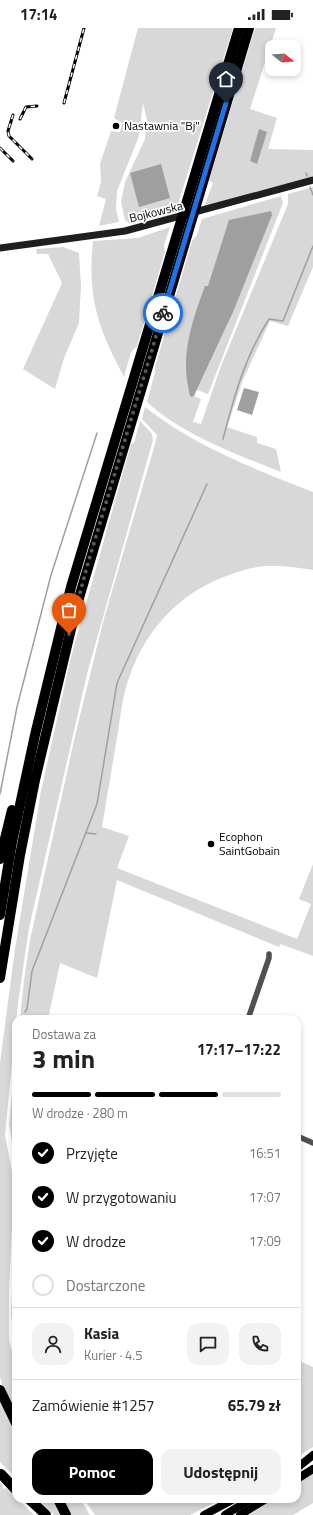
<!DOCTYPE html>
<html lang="pl">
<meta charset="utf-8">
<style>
body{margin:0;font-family:"Titillium Web",sans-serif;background:#f2f2f2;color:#222;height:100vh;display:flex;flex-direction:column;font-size:15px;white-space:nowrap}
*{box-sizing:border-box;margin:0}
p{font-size:13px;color:#767676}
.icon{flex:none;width:22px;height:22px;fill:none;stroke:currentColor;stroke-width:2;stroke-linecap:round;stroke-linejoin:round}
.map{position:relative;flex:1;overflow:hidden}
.side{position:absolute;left:12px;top:987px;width:289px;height:488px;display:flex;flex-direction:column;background:#fff;border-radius:12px;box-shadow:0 2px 6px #0003}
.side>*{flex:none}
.needle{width:26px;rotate:107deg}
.controls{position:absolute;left:265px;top:12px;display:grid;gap:8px}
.controls a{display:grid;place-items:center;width:36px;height:36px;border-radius:8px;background:#fff;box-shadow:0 2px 6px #0003;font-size:20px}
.pin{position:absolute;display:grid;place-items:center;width:34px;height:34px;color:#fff;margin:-41px -17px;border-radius:50% 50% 50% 0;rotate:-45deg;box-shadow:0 0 4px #0007}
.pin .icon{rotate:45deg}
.courier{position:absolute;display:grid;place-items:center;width:40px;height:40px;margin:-20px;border:3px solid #1a73e8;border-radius:50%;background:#fff;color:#222;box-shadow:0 1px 5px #0007}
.summary em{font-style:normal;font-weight:700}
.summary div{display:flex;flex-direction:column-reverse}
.summary{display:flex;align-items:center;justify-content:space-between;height:68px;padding:0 20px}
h1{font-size:26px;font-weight:700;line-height:30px}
.bar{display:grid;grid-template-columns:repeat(4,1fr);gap:6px 4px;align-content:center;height:48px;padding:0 20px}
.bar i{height:5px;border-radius:3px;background:#e0e0e0}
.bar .selected{background:#000}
.bar p{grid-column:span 4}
.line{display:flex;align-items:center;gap:10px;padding:0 20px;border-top:1px solid #e0e0e0}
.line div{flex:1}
.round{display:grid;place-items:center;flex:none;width:42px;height:42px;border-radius:12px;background:#f2f2f2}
ol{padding:0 20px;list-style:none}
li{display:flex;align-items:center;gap:12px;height:44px}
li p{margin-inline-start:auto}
li .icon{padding:4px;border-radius:50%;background:#000;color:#fff;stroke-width:4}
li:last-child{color:#767676}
li i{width:22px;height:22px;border:2px solid #e0e0e0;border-radius:50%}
.action{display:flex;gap:8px;margin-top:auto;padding:8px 20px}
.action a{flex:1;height:46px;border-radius:12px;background:#000;color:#fff;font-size:16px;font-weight:700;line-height:46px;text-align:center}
.action a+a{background:#f2f2f2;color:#222}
.status{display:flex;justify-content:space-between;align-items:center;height:28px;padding:0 20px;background:#fff;direction:ltr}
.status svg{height:11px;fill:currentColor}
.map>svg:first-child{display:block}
.green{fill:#d8d8d8}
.water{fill:#9f9f9f}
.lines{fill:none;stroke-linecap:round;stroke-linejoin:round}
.stream{stroke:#9f9f9f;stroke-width:1.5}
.street{stroke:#515151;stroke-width:5.5}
.secondary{stroke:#1e1e1e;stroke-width:7}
.primary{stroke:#000;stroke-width:8}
.highway{stroke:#000;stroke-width:10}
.rail-casing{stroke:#000;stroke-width:3}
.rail{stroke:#fff;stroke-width:1.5;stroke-dasharray:4.5;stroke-linecap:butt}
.done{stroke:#595959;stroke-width:4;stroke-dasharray:0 7.2}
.route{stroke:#1a73e8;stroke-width:5}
.poi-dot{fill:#000;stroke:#fff;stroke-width:1.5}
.labels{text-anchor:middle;stroke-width:3.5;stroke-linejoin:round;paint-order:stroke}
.poi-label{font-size:12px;fill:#000;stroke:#fff;text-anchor:start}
.street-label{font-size:12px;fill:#000;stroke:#fff}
</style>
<div class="status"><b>17:14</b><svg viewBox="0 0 49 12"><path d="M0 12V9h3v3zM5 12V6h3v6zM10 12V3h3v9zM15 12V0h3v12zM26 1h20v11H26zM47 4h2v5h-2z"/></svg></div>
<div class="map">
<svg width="313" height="1487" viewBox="0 0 313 1487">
<rect width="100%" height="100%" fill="#fff"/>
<!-- green -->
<g class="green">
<path d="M138,0H233L175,186L130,196L125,192L121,174L125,154L145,111L147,92L143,75L139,108L117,163L116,181L119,194L99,198L106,171L97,168L101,154L100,136L111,103L120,104L122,95L114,90Z"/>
<path d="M255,0H276L250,81L277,90L268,121L313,122V148L204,179L213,155L209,153Z"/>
<path d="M313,159V239L288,298L270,293L243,352L227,399L257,409V415L276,421L281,444C236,426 183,407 147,374L155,344V339L192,213L197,207L202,191L281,168L283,175L208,366L197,362L233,284L192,369L194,368L201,371L193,394L201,396L221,338L288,176V166Z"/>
<path d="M170,199L164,217L165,224L137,318L131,324L124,349C98,300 87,269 93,213L138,210Z"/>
<path d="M63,219L79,225L81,258L79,295L64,330L55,361L23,341L62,255L48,226H37L36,221Z"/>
<path d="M145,379C194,418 255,441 313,464V542C298,540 283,537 268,538C256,538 243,542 232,546C183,562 147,599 130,647C123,664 121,685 118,703C113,735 107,767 102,799L129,808L117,840L297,911L311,876L299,871L313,836V928L280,916L279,919L117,852L97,950L60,935L48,991H20L24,952L30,912L75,708L103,594L155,416L157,407L142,391Z"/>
<path d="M140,393L152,406L153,412L87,646L29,900L18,975L5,1107L14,1154L9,1265V1312L16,1339V1387L6,1368L0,1349V1035L15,921L41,763L71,629L131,416L134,415Z"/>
<path d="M16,1023V1139L9,1096Z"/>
<path d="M16,1194V1327L11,1286Z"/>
<path d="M297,1332L313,1339V1419L297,1429Z"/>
<path d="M0,1368L16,1400V1450L0,1434Z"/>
<path d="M313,1446V1475L293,1487H249L274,1471H297V1456Z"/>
<path d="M0,1454L3,1457V1461L6,1460L34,1487H0Z"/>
<path d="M38,1471H54L63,1487H54Z"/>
<path d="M62,1471H80L90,1487H71Z"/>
<path d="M84,1471H222L190,1487H95Z"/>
</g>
<!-- water -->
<g class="water">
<path d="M259,101L267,104L257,136L250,133Z"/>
<path d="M161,136L170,170L139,179L130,145Z"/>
<path d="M271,183L272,187L233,284L194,368L192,369L190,368C188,359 186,349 186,340C185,313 196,282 205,258H208L229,192Z"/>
<path d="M244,360L259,364L252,387L237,382Z"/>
</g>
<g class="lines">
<!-- stream -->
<g class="stream">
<path d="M306,145L307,148"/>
<path d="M310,159L313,167"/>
<path d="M223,411C234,369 245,328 269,291L283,293L313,218"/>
<path d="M0,766L17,679L51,547L97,405"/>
<path d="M86,805L96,806"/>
<path d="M25,984L27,981L32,943L97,776L117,655L207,456"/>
</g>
<!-- street -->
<g class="street">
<path d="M248,991L269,930V926"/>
<path d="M297,1108L313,1115"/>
</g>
<!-- secondary -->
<path class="secondary" d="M0,220L125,203L313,152"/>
<!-- primary -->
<g class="primary">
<path d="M297,1440L313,1427"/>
<path d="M297,1451L313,1441"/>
<path d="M204,1487L234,1471"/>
<path d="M225,1487L251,1471"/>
<path d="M240,1487L266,1471"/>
</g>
<!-- highway -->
<g class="highway">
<path d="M0,831L12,782"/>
<path d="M0,887L12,814L35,707L71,559L239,0"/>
<path d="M0,950L20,827L35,752L76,580L249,0"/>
<path d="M0,1362L16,1395"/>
<path d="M1,1446L16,1462"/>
<path d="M29,1471L46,1487"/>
<path d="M58,1471L66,1487"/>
</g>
<defs>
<g id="rail">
<path d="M64,75L84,0"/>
<path d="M13,87L8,103L9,108L32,131"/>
<path d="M20,91L26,79L37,78"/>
<path d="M0,120L13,133"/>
</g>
</defs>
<!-- rail casing -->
<use href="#rail" class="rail-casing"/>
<!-- rail -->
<use href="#rail" class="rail"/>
</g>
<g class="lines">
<!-- done -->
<path class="done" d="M69,606L88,535L163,285"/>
<!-- route -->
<path class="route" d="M163,285L226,75"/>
</g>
<!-- markers -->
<g class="poi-dot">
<circle cx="116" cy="98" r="4"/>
<circle cx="211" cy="816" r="4"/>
</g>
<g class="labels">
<!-- poi labels -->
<g class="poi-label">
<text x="124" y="102">Nastawnia "Bj"</text>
<text x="219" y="813">Ecophon<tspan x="219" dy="14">SaintGobain</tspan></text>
</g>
<!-- street labels -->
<g class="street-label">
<text transform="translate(156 184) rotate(-14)" y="4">Bojkowska</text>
</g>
</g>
</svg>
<div class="controls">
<a><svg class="needle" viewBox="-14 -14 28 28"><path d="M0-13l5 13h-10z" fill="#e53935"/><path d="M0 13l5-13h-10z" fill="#767676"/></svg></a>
</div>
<div class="pin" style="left:69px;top:606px;background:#ea580c"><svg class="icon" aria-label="bag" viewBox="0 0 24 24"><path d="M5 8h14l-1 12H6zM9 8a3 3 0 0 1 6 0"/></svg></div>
<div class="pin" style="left:226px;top:75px;background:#1f2937"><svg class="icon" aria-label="home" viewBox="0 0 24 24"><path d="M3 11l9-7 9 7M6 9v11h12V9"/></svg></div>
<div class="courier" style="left:163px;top:285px"><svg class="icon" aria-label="bike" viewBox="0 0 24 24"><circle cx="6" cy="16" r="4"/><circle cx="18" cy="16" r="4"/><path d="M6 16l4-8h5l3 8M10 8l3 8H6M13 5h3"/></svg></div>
<section class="side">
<div class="summary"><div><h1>3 min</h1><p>Dostawa za</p></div><em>17:17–17:22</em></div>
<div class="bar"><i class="selected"></i><i class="selected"></i><i class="selected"></i><i></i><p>W drodze · 280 m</p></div>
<ol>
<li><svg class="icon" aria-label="check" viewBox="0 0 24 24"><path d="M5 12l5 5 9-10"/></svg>Przyjęte<p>16:51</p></li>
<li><svg class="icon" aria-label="check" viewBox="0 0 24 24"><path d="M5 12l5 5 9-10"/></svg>W przygotowaniu<p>17:07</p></li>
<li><svg class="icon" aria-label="check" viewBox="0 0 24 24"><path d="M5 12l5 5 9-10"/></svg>W drodze<p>17:09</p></li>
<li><i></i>Dostarczone</li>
</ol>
<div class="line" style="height:72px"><a class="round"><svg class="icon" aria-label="person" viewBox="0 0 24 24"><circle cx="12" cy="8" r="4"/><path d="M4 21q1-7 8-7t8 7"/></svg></a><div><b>Kasia</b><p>Kurier · 4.5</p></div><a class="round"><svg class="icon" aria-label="chat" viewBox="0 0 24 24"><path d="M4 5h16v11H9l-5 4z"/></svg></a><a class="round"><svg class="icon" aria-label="phone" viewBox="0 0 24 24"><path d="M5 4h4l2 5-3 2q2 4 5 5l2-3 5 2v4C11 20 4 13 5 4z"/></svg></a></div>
<div class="line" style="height:52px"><div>Zamówienie #1257</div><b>65.79 zł</b></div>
<div class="action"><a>Pomoc</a><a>Udostępnij</a></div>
</section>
</div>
